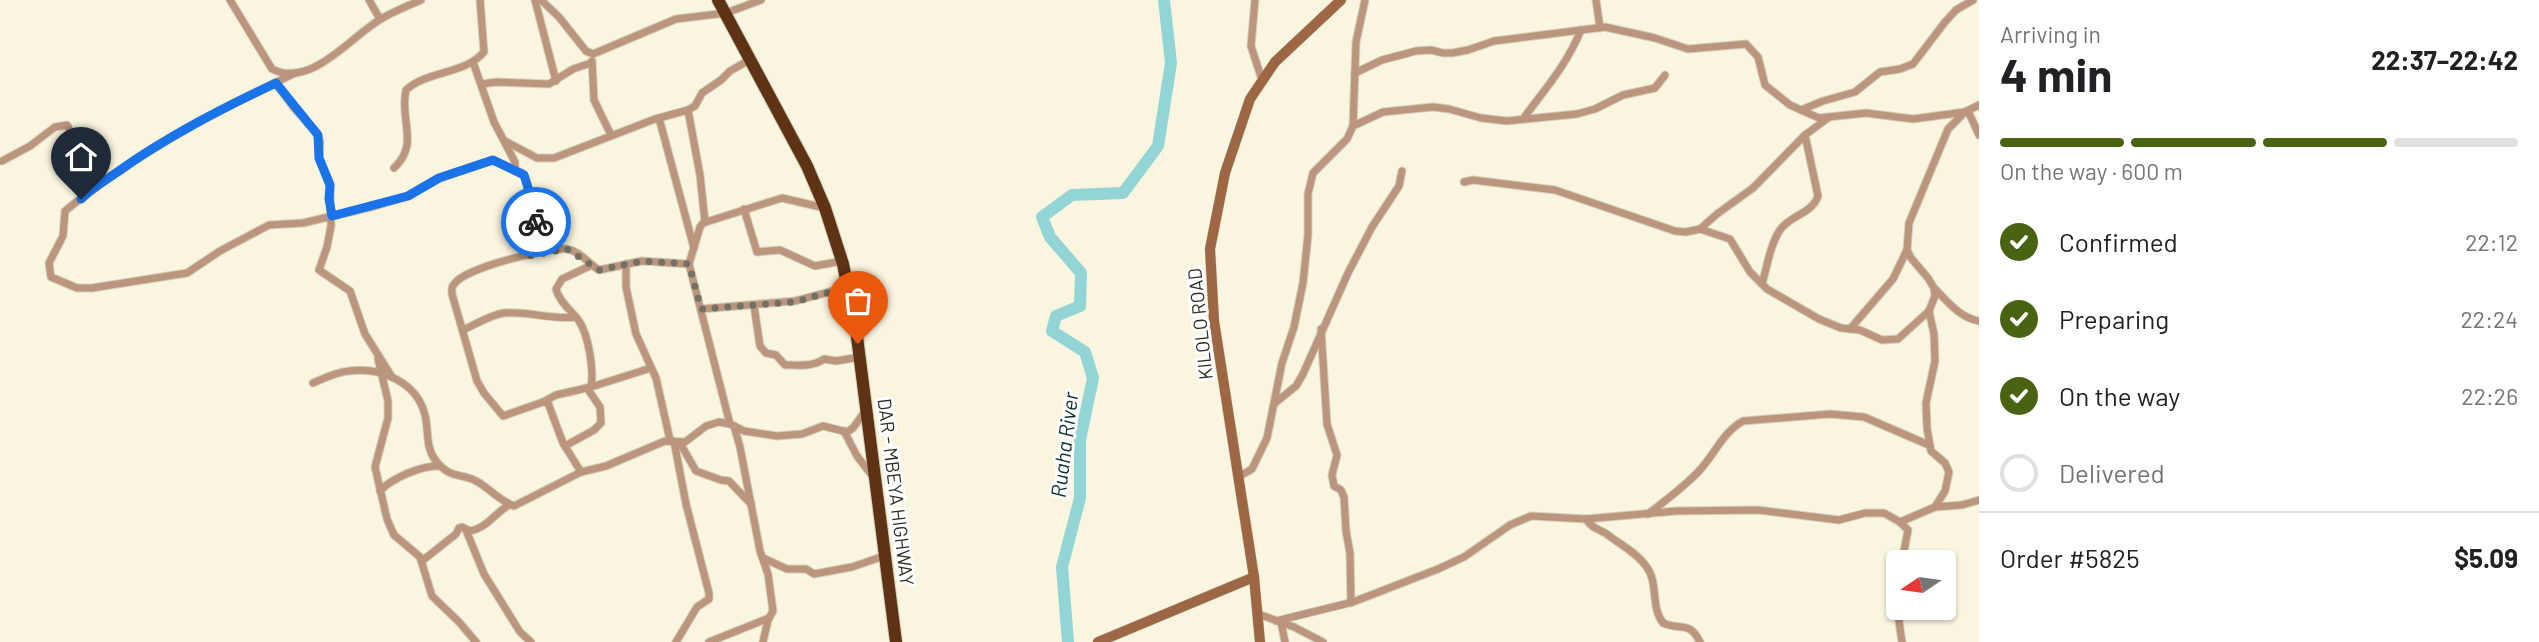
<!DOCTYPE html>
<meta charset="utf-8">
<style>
body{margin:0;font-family:Barlow,sans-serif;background:#f6f6f6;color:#202124;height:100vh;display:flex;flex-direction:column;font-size:26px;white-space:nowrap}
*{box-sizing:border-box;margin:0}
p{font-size:23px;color:#757577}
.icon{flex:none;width:38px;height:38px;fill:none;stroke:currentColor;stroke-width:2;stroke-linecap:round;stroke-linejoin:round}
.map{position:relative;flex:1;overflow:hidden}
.details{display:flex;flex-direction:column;background:#fff;width:560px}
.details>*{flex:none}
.needle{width:46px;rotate:257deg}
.fabs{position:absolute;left:1886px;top:550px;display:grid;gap:14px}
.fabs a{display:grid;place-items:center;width:70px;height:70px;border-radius:7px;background:#fff;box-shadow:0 2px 5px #0004;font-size:35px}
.pin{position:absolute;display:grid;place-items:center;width:60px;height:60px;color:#fff;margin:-72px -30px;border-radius:50% 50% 50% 0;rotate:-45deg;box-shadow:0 0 7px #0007}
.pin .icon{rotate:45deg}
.courier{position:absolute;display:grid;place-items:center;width:70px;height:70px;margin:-35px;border:5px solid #1a73e8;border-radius:50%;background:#fff;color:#222;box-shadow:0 2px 9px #0007}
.overview em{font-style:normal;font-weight:700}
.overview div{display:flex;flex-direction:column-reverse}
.overview{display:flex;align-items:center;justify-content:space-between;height:119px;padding:0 21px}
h1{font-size:46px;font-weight:700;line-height:52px}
.bar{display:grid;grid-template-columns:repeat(4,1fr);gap:10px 7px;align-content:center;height:84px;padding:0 21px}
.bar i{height:9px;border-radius:5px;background:#e0e0e0}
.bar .current{background:#4a6312}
.bar p{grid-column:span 4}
.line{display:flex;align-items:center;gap:18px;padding:0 21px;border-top:2px solid #e0e0e0}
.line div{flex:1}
ol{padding:0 21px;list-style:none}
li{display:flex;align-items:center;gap:21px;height:77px}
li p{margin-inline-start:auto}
li .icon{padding:7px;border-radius:50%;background:#4a6312;color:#fff;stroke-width:4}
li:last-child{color:#757577}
li i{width:38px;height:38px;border:4px solid #e0e0e0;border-radius:50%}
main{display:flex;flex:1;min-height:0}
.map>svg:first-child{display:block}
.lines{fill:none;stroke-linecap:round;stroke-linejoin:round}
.river{stroke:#93d5d6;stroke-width:12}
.street-casing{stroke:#d5d0bd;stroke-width:9}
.secondary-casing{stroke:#d5d0bd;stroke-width:11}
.highway-casing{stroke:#d5d0bd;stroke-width:14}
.street{stroke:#bb957e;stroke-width:7}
.secondary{stroke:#9d6644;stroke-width:10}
.highway{stroke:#5e3215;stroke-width:12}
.done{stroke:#747164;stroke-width:7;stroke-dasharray:0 12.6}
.route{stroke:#1a73e8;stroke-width:9}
.labels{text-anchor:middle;stroke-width:6;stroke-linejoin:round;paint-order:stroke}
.street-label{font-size:19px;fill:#2c2a22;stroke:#fff}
.water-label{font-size:21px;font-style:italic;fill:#0f3031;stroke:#fff}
</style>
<main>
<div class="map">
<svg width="1979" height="642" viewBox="0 0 1979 642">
<rect width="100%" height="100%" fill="#faf5df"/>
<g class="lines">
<!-- river -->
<path class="river" d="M1068,642L1062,567L1080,498V440L1093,378L1085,352L1052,331L1056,316L1080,306L1081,273L1050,237L1042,217L1072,195L1123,193L1158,146L1171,63L1164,0"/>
<defs>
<g id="street">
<path d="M230,0L272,69C311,89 351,36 381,19C394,11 408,6 421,0"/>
<path d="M369,0L380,19"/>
<path d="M535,0L556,81"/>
<path d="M541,0L559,17L586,51L593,54L676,19L726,13L761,0"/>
<path d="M1255,0L1251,46L1262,80"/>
<path d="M1596,0L1600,28"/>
<path d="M592,61L594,100L611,135"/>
<path d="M473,62L494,122L515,162V170"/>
<path d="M295,73C214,112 134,154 65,211L63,236L49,263L51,277L77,288H92L187,273L220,251L269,225L303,223L375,206L408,196L439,178L492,160L522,173L525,177L537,219L528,255"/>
<path d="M1355,73L1382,60L1416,51L1431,50L1443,53H1452L1468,50L1494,41L1605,27L1655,38L1688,49L1746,44L1758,57L1765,85L1790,105L1819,118L1866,113L1913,119L1965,112"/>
<path d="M276,83L294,108L316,132L320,142L319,158L330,185L331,226L327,247L319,270L350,291L365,334L392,377"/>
<path d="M482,84L497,82L549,84L573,69L591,63"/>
<path d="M688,110L700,175L705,222"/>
<path d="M1801,110L1823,101L1855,92L1880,72L1900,69L1913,64L1945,22L1956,10L1973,0"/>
<path d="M1968,111L1979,135"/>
<path d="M659,118L694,248"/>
<path d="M1523,119C1545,89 1566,66 1581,30"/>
<path d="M1353,126L1383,112L1433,107L1449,109L1481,118L1507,121L1577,114L1595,109L1623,95L1655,88L1665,75"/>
<path d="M505,141L537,158H554L655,119L688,110L695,106L702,93L721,80L730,71L751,59"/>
<path d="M2,161L30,146L55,127L67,125L81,150L74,185L80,193L86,194"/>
<path d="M394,168C420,144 399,120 406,90C428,70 464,75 484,52L480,0"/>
<path d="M1464,182L1473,180L1555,190L1675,231L1686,232L1700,229L1717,214L1753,188L1805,135L1828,118"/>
<path d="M744,209L757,252L780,250L815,266L842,261"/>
<path d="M1700,229L1730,239L1750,272L1767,289L1819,319L1841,328L1860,330L1882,340L1898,339L1929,311L1935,296L1934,288L1928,278L1911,258L1907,250L1909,223L1948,129L1965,112L1979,105"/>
<path d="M626,264V287L636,334L656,378L670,440"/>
<path d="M689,264L730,424"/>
<path d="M1762,284C1767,267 1770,245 1780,230C1790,215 1812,214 1818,196L1805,135"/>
<path d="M1935,289C1947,301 1960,318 1979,321"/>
<path d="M754,306L760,346L766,353L776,355L785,365C798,365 813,367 824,359L836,361L860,357"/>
<path d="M701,309L795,301L848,287"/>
<path d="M1929,311L1934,334L1935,361L1926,403L1927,428L1931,451L1945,463L1949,472L1945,491L1935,507"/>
<path d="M1321,329L1327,424L1337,455L1332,475L1334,486L1341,490L1344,497L1346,531L1350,553L1351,603"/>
<path d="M1850,329L1893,279L1907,250"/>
<path d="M463,330C476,324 490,315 504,313C528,311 552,320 576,317"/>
<path d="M378,359L388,401V418L375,467L387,519L394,535L420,557L432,596L459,622L476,642"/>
<path d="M313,383C325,378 336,372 349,371C381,367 417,382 425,415C429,431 425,447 436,461C451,480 461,472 478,482C491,490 500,501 514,506L581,472L606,466L665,441L685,442L706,426L719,422L730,424L744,431L777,436L802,434L823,426L847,432L853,428L866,410"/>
<path d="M591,387C594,371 589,336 579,321C572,311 559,302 556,289L562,279L592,265"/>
<path d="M543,402L556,395L591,387L651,368"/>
<path d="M1275,403L1296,386L1303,374L1348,273L1372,227L1399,186L1402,171"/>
<path d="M734,426L740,447L760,551L768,574L773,611L768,620L763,642"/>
<path d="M844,431L857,456L874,478"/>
<path d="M674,441L686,504L709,593V599L697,607L676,642"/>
<path d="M680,443L696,471L721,480L729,481L751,504"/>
<path d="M565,446L594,430L601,423L600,407L587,388"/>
<path d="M581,472L563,443L548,403L543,402L503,416L484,393L477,381L452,294C452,289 451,287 455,283C466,268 548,247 567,249C580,251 589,264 599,270L642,261L689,264L700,227L703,223L782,198L825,208"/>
<path d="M1238,477L1252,469L1267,438L1282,363L1294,327L1303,283L1308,235V194L1313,173L1347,139L1353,126L1356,42L1365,0"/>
<path d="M380,491C392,478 422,465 440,466"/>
<path d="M1648,514C1666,500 1684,487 1699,471C1715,454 1722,433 1743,421L1830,414L1864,417L1929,445"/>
<path d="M1586,519C1592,529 1600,529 1608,535C1621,545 1637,553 1646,566C1659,582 1650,606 1663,623C1681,631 1689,620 1700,642"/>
<path d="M1900,522L1935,507L1962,505L1979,500"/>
<path d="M466,530L484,574L520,632L531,642"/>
<path d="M763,558L787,569H806L814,574L852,567L884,556"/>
<path d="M422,561L456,534L459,528L462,527L470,531C487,528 495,513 509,505"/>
<path d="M1899,578C1895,598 1899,622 1902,642"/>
<path d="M1258,614L1294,627L1323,642"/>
<path d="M1276,621L1353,602L1438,569L1464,557L1510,525L1531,516L1586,519L1676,511L1758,510L1839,520L1865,513H1884L1900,522L1908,530L1902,562"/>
<path d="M1281,622L1285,642"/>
<path d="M709,642L769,618"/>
</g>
<g id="secondary">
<path d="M1098,642L1254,577"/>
<path d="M1260,642L1254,577L1214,321L1210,249L1225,173L1250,99L1275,62L1341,0"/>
</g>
<path id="highway" d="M718,0L807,166L825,208L843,264L856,329L896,642"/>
</defs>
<!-- street casing -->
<use href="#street" class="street-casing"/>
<!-- secondary casing -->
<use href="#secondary" class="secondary-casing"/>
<!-- highway casing -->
<use href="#highway" class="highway-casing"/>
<!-- street -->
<use href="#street" class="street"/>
<!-- secondary -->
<use href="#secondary" class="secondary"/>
<!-- highway -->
<use href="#highway" class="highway"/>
</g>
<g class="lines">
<!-- done -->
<path class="done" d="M536,222L528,256L567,249L599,270L642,261L689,264L701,309L795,302L848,287L858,343"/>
<!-- route -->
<path class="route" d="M81,199C91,189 104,181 116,173C166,137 221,109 276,83L318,135L319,158L330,185L329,199L332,216L408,196L439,178L493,160L524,175L536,213V222"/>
</g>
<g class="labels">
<!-- street labels -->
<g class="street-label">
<text transform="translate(1200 324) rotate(-96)" y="7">KILOLO ROAD</text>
<text transform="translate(896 492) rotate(83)" y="7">DAR - MBEYA HIGHWAY</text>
</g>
<!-- water labels -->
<g class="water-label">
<text transform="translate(1065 445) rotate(-83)" y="7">Ruaha River</text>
</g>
</g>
</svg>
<div class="fabs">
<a><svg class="needle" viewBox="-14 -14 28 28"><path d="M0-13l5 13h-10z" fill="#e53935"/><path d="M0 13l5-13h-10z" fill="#757577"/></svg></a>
</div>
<div class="pin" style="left:858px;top:343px;background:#ea580c"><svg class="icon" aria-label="bag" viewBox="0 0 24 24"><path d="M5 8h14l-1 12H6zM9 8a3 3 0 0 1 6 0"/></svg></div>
<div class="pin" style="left:81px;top:199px;background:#1f2937"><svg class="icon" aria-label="home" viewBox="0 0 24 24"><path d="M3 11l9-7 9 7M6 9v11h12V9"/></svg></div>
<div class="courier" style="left:536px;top:222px"><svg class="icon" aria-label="bike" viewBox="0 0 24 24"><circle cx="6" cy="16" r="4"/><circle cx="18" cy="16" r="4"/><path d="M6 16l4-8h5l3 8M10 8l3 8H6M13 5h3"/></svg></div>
</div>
<section class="details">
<div class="overview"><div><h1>4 min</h1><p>Arriving in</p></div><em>22:37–22:42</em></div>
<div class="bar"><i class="current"></i><i class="current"></i><i class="current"></i><i></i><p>On the way · 600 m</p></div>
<ol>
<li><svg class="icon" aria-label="check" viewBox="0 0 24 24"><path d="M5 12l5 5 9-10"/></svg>Confirmed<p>22:12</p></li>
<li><svg class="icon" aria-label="check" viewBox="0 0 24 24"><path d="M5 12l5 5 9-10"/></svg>Preparing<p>22:24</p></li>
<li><svg class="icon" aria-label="check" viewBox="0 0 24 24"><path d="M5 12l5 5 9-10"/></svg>On the way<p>22:26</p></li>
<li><i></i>Delivered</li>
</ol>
<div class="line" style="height:91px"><div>Order #5825</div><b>$5.09</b></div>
</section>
</main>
